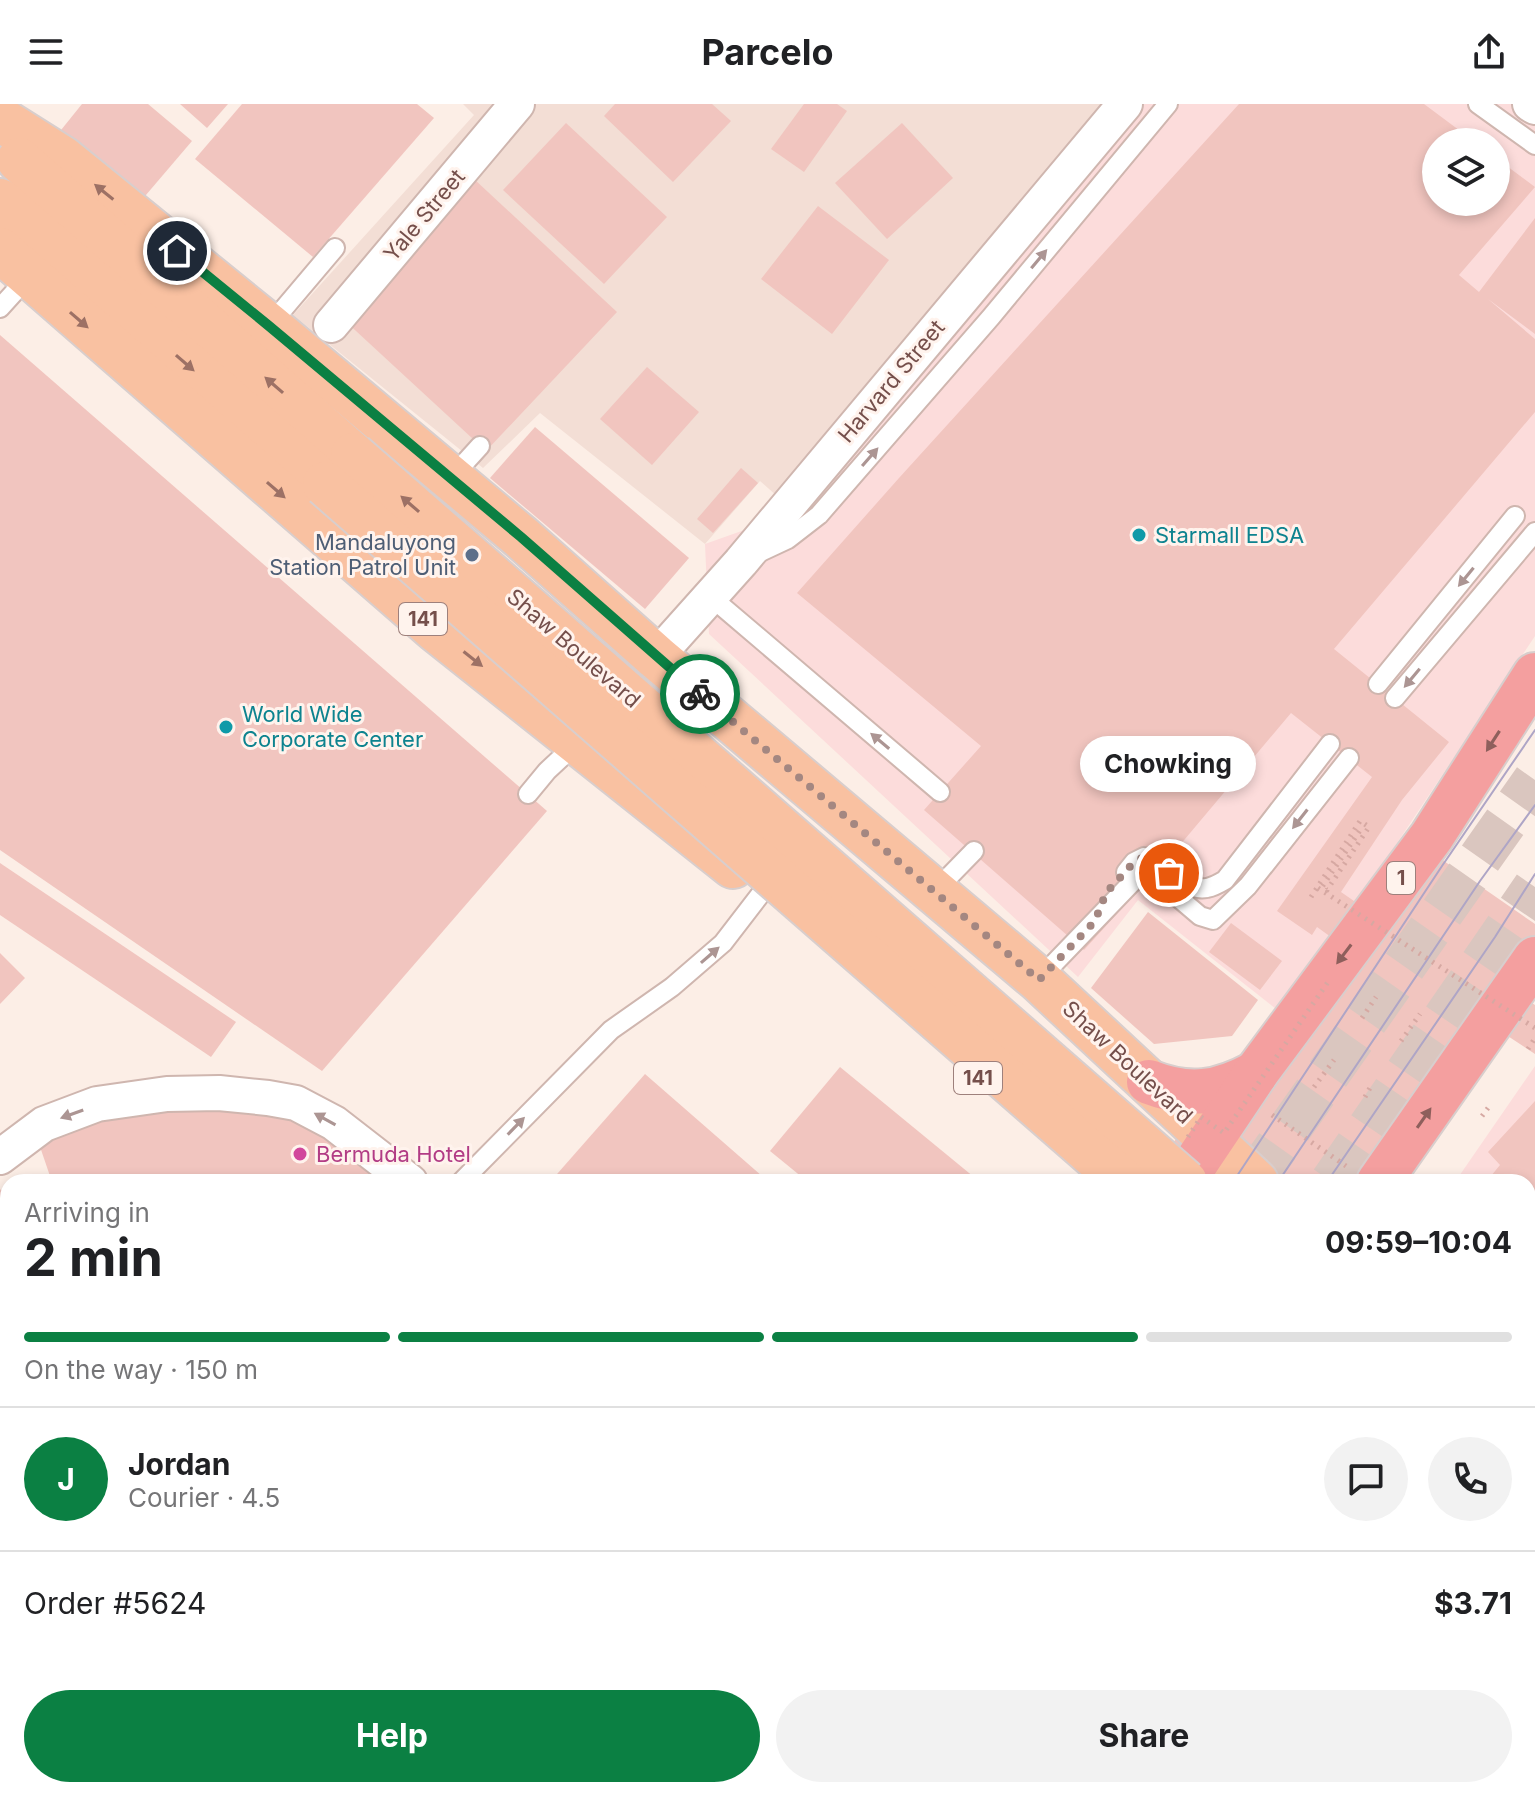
<!DOCTYPE html>
<meta charset="utf-8">
<style>
body{margin:0;font-family:Inter,sans-serif;background:#f2f2f2;color:#202124;height:100vh;display:flex;flex-direction:column;font-size:30px;white-space:nowrap}
*{box-sizing:border-box;margin:0}
p{font-size:26px;color:#757577}
.icon{flex:none;width:44px;height:44px;fill:none;stroke:currentColor;stroke-width:2;stroke-linecap:round;stroke-linejoin:round}
.map{position:relative;flex:1;overflow:hidden}
.side{position:absolute;left:0px;top:1070px;width:1536px;height:624px;display:flex;flex-direction:column;background:#fff;border-radius:24px 24px 0 0;box-shadow:0 4px 12px #0003}
.side>*{flex:none}
.controls{position:absolute;left:1422px;top:24px;display:grid;gap:16px}
.controls a{display:grid;place-items:center;width:88px;height:88px;border-radius:50%;background:#fff;box-shadow:0 4px 12px #0003;font-size:40px}
.pin{position:absolute;display:grid;place-items:center;width:68px;height:68px;color:#fff;margin:-34px;border:4px solid #fff;border-radius:50%;box-shadow:0 2px 8px #0007}
.courier{position:absolute;display:grid;place-items:center;width:80px;height:80px;margin:-40px;border:6px solid #0b8043;border-radius:50%;background:#fff;color:#222;box-shadow:0 2px 10px #0007}
.bubble{position:absolute;height:56px;border-radius:28px;background:#fff;box-shadow:0 4px 12px #0003;font-size:26px;font-weight:700;line-height:56px;text-align:center}
.overview em{font-style:normal;font-weight:700}
.overview div{display:flex;flex-direction:column-reverse}
.overview{display:flex;align-items:center;justify-content:space-between;height:136px;padding:0 24px}
h1{font-size:52px;font-weight:700;line-height:60px}
.bar{display:grid;grid-template-columns:repeat(4,1fr);gap:12px 8px;align-content:center;height:96px;padding:0 24px}
.bar i{height:10px;border-radius:6px;background:#e0e0e0}
.bar .selected{background:#0b8043}
.bar p{grid-column:span 4}
.line{display:flex;align-items:center;gap:20px;padding:0 24px;border-top:2px solid #e0e0e0}
.line div{flex:1}
.round{display:grid;place-items:center;flex:none;width:84px;height:84px;border-radius:42px;background:#f2f2f2}
.button{display:flex;gap:16px;margin-top:auto;padding:16px 24px}
.button a{flex:1;height:92px;border-radius:48px;background:#0b8043;color:#fff;font-size:32px;font-weight:700;line-height:92px;text-align:center}
.button a+a{background:#f2f2f2;color:#202124}
header{display:flex;justify-content:space-between;align-items:center;height:104px;padding:0 24px;background:#fff;font-size:36px;font-weight:700}
.map>svg:first-child{display:block}
.residential{fill:#f3ded5}
.commercial{fill:#fcdcdb;fill-rule:evenodd}
.building{fill:#f1c5bf}
.lines{fill:none;stroke-linecap:round;stroke-linejoin:round}
.highway-tunnel{stroke:#dac6bf;stroke-width:44;stroke-dasharray:44 22;stroke-linecap:butt}
.lane-casing{stroke:#cfb6af;stroke-width:22}
.street-casing{stroke:#cfb6af;stroke-width:38}
.primary-casing{stroke:#d8cecd;stroke-width:48}
.highway-casing{stroke:#d8cecd;stroke-width:48}
.path{stroke:#d6a8a2;stroke-width:5;stroke-dasharray:2 6;stroke-linecap:butt}
.lane{stroke:#fff;stroke-width:18}
.street{stroke:#fff;stroke-width:34}
.primary{stroke:#f9c1a1;stroke-width:44}
.highway{stroke:#f49f9f;stroke-width:44}
.tram{stroke:#aea5c6;stroke-width:2}
.primary-bridge-casing{stroke:#d8cecd;stroke-width:48;stroke-linecap:butt}
.path-bridge{stroke:#d6a8a2;stroke-width:5;stroke-dasharray:2 6;stroke-linecap:butt}
.primary-bridge{stroke:#f9c1a1;stroke-width:44}
.oneway{fill:#9d7165}
.oneway2{fill:#ac9593}
.oneway3{fill:#8e5f5c}
.done{stroke:#a48781;stroke-width:8;stroke-dasharray:0 14.4}
.route{stroke:#0b8043;stroke-width:10}
.culture-dot{fill:#0f9aa8;stroke:#fff3ed;stroke-width:3}
.service-dot{fill:#5c6f8a;stroke:#fff3ed;stroke-width:3}
.hotel-dot{fill:#d1479c;stroke:#fff3ed;stroke-width:3}
.labels{text-anchor:middle;stroke-width:6;stroke-linejoin:round;paint-order:stroke}
.shield{fill:#fff3ed;stroke:#9e807c;stroke-width:2}
.shield-label{font-size:20px;font-weight:bold;fill:#754f4b}
.street-label{font-size:22px;fill:#754f4b;stroke:#fff3ed}
.culture-label{font-size:22px;fill:#0d838f;stroke:#fff3ed;text-anchor:start}
.service-label{font-size:22px;fill:#4e5e75;stroke:#fff3ed;text-anchor:end}
.hotel-label{font-size:22px;fill:#b23c85;stroke:#fff3ed;text-anchor:start}
</style>
<header><svg class="icon" aria-label="menu" viewBox="0 0 24 24"><path d="M4 6h16M4 12h16M4 18h16"/></svg>Parcelo<svg class="icon" aria-label="share" viewBox="0 0 24 24"><path d="M12 15V3M7 8l5-5 5 5M5 13v7h14v-7"/></svg></header>
<div class="map">
<svg width="1535" height="1694" viewBox="0 0 1535 1694">
<rect width="100%" height="100%" fill="#fceee6"/>
<!-- residential -->
<path class="residential" d="M463,0H1144L795,408L760,377L705,440L540,309L483,364L293,211L474,11Z"/>
<!-- commercial -->
<g class="commercial">
<path d="M1144,0H1535V532L1355,802L1276,905L1138,796L1078,873L709,530L705,440L795,408ZM1436,38H1496V98H1436Z"/>
<path d="M1535,962V1296L1528,1290V1078H1455Z"/>
<path d="M1528,1494L1535,1500V1694H1035L1040,1686H1528Z"/>
</g>
<!-- building -->
<g class="building">
<path d="M82,0H148L192,37L134,105L53,36Z"/>
<path d="M180,0H228L207,24Z"/>
<path d="M242,0H417L434,14L313,153L195,55Z"/>
<path d="M615,0H712L731,17L673,78L604,12Z"/>
<path d="M804,0H837L847,7L804,68L771,45Z"/>
<path d="M1239,0H1424L1475,38H1436V98H1496V54L1535,83L1459,171L1479,188L1535,114V230L1488,195L1535,235V308L1334,545L1449,638L1402,696L1341,788L1380,815L1428,746L1535,820V842L1508,883L1535,901V950L1485,917L1377,1078H1146L1199,1002L1356,851L1317,823L1312,831L1277,807L1372,673L1291,609L1185,735L1084,846L924,706L981,642L797,489L899,374Z"/>
<path d="M566,19L667,113L604,180L503,86Z"/>
<path d="M902,19L953,74L887,135L835,79Z"/>
<path d="M474,75L617,208L486,347L343,215Z"/>
<path d="M818,102L889,156L832,230L761,175Z"/>
<path d="M0,231L547,707L322,967L0,746Z"/>
<path d="M647,263L699,308L652,361L600,315Z"/>
<path d="M535,323L689,454L645,505L490,374Z"/>
<path d="M741,364L758,379L713,429L697,415Z"/>
<path d="M0,759L236,918L211,953L0,811Z"/>
<path d="M1148,808L1258,896L1232,932L1154,940L1091,884Z"/>
<path d="M1231,819L1282,857L1260,886L1209,848Z"/>
<path d="M0,849L25,874L0,900Z"/>
<path d="M840,963L980,1078H808L770,1047Z"/>
<path d="M645,970L769,1078H550Z"/>
<path d="M1535,997V1261L1528,1255V1078H1486L1500,1061L1488,1048Z"/>
<path d="M168,1004L267,1008L305,1021L386,1078H52L36,1031Z"/>
<path d="M0,1085L8,1093V1203L0,1217Z"/>
<path d="M8,1210V1241L0,1237V1223Z"/>
<path d="M0,1280L8,1285V1336L0,1350Z"/>
<path d="M0,1393L8,1397V1459L0,1454Z"/>
<path d="M0,1486L8,1491V1500L0,1513Z"/>
<path d="M8,1509V1595L0,1608V1521Z"/>
<path d="M1528,1557L1535,1563V1669L1528,1677Z"/>
<path d="M124,1686H196L191,1694H126L121,1691Z"/>
<path d="M213,1686H262L274,1694H207Z"/>
<path d="M302,1686H336L331,1694H313Z"/>
<path d="M344,1686H400L412,1694H338Z"/>
<path d="M408,1686H428L422,1694Z"/>
<path d="M493,1686H496L507,1694H487Z"/>
<path d="M499,1686H571L566,1694H511Z"/>
<path d="M575,1686H585L596,1694H569Z"/>
<path d="M593,1686H675L686,1694H604Z"/>
<path d="M681,1686H714L708,1694H692Z"/>
<path d="M1065,1686H1292L1303,1694H1060Z"/>
<path d="M1315,1686H1521L1514,1694H1325Z"/>
</g>
<g class="lines">
<!-- highway-tunnel -->
<g class="highway-tunnel">
<path d="M1252,1078L1535,676"/>
<path d="M1332,1078L1535,783"/>
<path d="M819,1694L824,1686"/>
<path d="M906,1694L912,1686"/>
</g>
<defs>
<g id="lane">
<path d="M1478,0L1535,41"/>
<path d="M0,204L29,172"/>
<path d="M269,222L335,144"/>
<path d="M450,375L480,342"/>
<path d="M756,450L788,435L819,411L991,213L1168,0"/>
<path d="M711,493L940,688"/>
<path d="M1378,580L1515,412"/>
<path d="M1395,594L1535,428"/>
<path d="M528,690L547,667L578,638"/>
<path d="M1126,768L1134,758L1144,753C1166,760 1181,788 1207,784C1212,783 1220,779 1225,776L1330,640"/>
<path d="M934,788L974,747"/>
<path d="M1039,875L1143,767H1147L1200,812L1213,816L1248,782L1349,654"/>
<path d="M461,1078L611,926L672,883L723,839L763,787"/>
</g>
<g id="street">
<path d="M1530,0L1535,3"/>
<path d="M331,221L517,0"/>
<path d="M656,553L741,458L1125,0"/>
<path d="M0,1053L44,1020L97,1000L167,990L219,989L268,994L296,999L334,1019L410,1078"/>
<path d="M0,1259L8,1264"/>
<path d="M0,1633L8,1639"/>
<path d="M75,1686L86,1694"/>
<path d="M460,1694L466,1686"/>
</g>
<g id="primary">
<path d="M0,15L62,54L269,222L521,433L656,553L1039,876L1256,1078"/>
<path d="M19,56L353,351"/>
<path d="M0,97L325,380"/>
<path d="M0,146L435,525L733,762"/>
<path d="M1528,1318L1535,1324"/>
<path d="M1528,1431L1535,1437"/>
<path d="M1528,1467L1535,1473"/>
</g>
<g id="highway">
<path d="M1149,978C1190,994 1219,989 1256,969"/>
<path d="M1183,1078L1256,969L1432,732L1535,571"/>
<path d="M1379,1078L1535,855"/>
<path d="M1528,1389L1535,1395"/>
<path d="M764,1694L770,1686"/>
<path d="M949,1694L954,1686"/>
</g>
</defs>
<!-- lane casing -->
<use href="#lane" class="lane-casing"/>
<!-- street casing -->
<use href="#street" class="street-casing"/>
<!-- primary casing -->
<use href="#primary" class="primary-casing"/>
<!-- highway casing -->
<use href="#highway" class="highway-casing"/>
<!-- path -->
<g class="path">
<path d="M1311,793L1360,717L1369,723L1327,786L1322,783L1361,725"/>
<path d="M1362,914L1376,893"/>
<path d="M1401,937L1420,910"/>
<path d="M1528,945L1535,934"/>
<path d="M1314,983L1334,956"/>
<path d="M1365,993L1372,980"/>
<path d="M1272,1011L1346,1062"/>
<path d="M1482,1012L1491,1000"/>
<path d="M1018,1694L1024,1686"/>
<path d="M1037,1694L1043,1686"/>
<path d="M1047,1694L1052,1686"/>
</g>
<!-- lane -->
<use href="#lane" class="lane"/>
<!-- street -->
<use href="#street" class="street"/>
<!-- primary -->
<use href="#primary" class="primary"/>
<!-- highway -->
<use href="#highway" class="highway"/>
<!-- tram -->
<g class="tram">
<path d="M1233,1078L1442,762L1535,626"/>
<path d="M1278,1078L1480,777L1535,701"/>
<path d="M1327,1078L1495,833L1535,770"/>
<path d="M814,1694L819,1686"/>
<path d="M855,1694L861,1686"/>
<path d="M873,1694L878,1686"/>
<path d="M911,1694L917,1686"/>
</g>
<defs>
<g id="primary-bridge">
<path d="M353,351L1185,1078"/>
<path d="M325,380L1124,1078"/>
</g>
</defs>
<!-- primary-bridge casing -->
<use href="#primary-bridge" class="primary-bridge-casing"/>
<!-- path-bridge -->
<g class="path-bridge">
<path d="M1318,784L1535,924"/>
<path d="M1188,1033L1201,1013L1224,1029L1328,878"/>
</g>
<!-- primary-bridge -->
<use href="#primary-bridge" class="primary-bridge"/>
</g>
<!-- one-way arrows -->
<defs><path id="oneway-solid" d="M-6-.8H1V-3.2L6.5 0L1 3.2V.8H-6Z" transform="scale(2)"/></defs>
<g class="oneway">
<use href="#oneway-solid" transform="translate(104 88) rotate(-141)"/>
<use href="#oneway-solid" transform="translate(79 216) rotate(41)"/>
<use href="#oneway-solid" transform="translate(185 259) rotate(41)"/>
<use href="#oneway-solid" transform="translate(274 281) rotate(-139)"/>
<use href="#oneway-solid" transform="translate(276 386) rotate(41)"/>
<use href="#oneway-solid" transform="translate(410 400) rotate(-139)"/>
<use href="#oneway-solid" transform="translate(473 555) rotate(38)"/>
</g>
<g class="oneway2">
<use href="#oneway-solid" transform="translate(1039 155) rotate(-50)"/>
<use href="#oneway-solid" transform="translate(870 353) rotate(-49)"/>
<use href="#oneway-solid" transform="translate(1466 473) rotate(129)"/>
<use href="#oneway-solid" transform="translate(1412 574) rotate(130)"/>
<use href="#oneway-solid" transform="translate(880 637) rotate(-140)"/>
<use href="#oneway-solid" transform="translate(1300 715) rotate(128)"/>
<use href="#oneway-solid" transform="translate(710 851) rotate(-41)"/>
<use href="#oneway-solid" transform="translate(72 1010) rotate(160)"/>
<use href="#oneway-solid" transform="translate(325 1015) rotate(-151)"/>
<use href="#oneway-solid" transform="translate(516 1022) rotate(-46)"/>
</g>
<g class="oneway3">
<use href="#oneway-solid" transform="translate(1493 637) rotate(123)"/>
<use href="#oneway-solid" transform="translate(1344 850) rotate(127)"/>
<use href="#oneway-solid" transform="translate(1424 1014) rotate(-55)"/>
</g>
<g class="lines">
<!-- done -->
<path class="done" d="M700,590L1039,876L1095,817L1106,789L1134,758L1144,753L1152,756L1169,769"/>
<!-- route -->
<path class="route" d="M177,147L269,222L521,433L700,590"/>
</g>
<!-- markers -->
<g class="culture-dot">
<circle cx="1139" cy="431" r="8"/>
<circle cx="226" cy="623" r="8"/>
</g>
<circle class="service-dot" cx="472" cy="451" r="8"/>
<circle class="hotel-dot" cx="300" cy="1050" r="8"/>
<g class="labels">
<!-- shield labels -->
<g class="shield">
<rect x="399" y="499" width="48" height="32" rx="6"/>
<rect x="1387" y="758" width="28" height="32" rx="6"/>
<rect x="954" y="958" width="48" height="32" rx="6"/>
</g>
<g class="shield-label">
<text x="423" y="522">141</text>
<text x="1401" y="781">1</text>
<text x="978" y="981">141</text>
</g>
<!-- street labels -->
<g class="street-label">
<text transform="translate(424 111) rotate(-50)" y="8">Yale Street</text>
<text transform="translate(891 277) rotate(-50)" y="8">Harvard Street</text>
<text transform="translate(574 544) rotate(41)" y="8">Shaw Boulevard</text>
<text transform="translate(1128 958) rotate(43)" y="8">Shaw Boulevard</text>
</g>
<!-- culture labels -->
<g class="culture-label">
<text x="1155" y="439">Starmall EDSA</text>
<text x="242" y="618">World Wide<tspan x="242" dy="25">Corporate Center</tspan></text>
</g>
<!-- service labels -->
<g class="service-label">
<text x="456" y="446">Mandaluyong<tspan x="456" dy="25">Station Patrol Unit</tspan></text>
</g>
<!-- hotel labels -->
<g class="hotel-label">
<text x="316" y="1058">Bermuda Hotel</text>
</g>
</g>
</svg>
<div class="controls">
<a><svg class="icon" aria-label="layers" viewBox="0 0 24 24"><path d="M12 4l9 5-9 5-9-5zM3 14l9 5 9-5"/></svg></a>
</div>
<div class="pin" style="left:1169px;top:769px;background:#ea580c"><svg class="icon" aria-label="bag" viewBox="0 0 24 24"><path d="M5 8h14l-1 12H6zM9 8a3 3 0 0 1 6 0"/></svg></div>
<div class="pin" style="left:177px;top:147px;background:#1f2937"><svg class="icon" aria-label="home" viewBox="0 0 24 24"><path d="M3 11l9-7 9 7M6 9v11h12V9"/></svg></div>
<div class="courier" style="left:700px;top:590px"><svg class="icon" aria-label="bike" viewBox="0 0 24 24"><circle cx="6" cy="16" r="4"/><circle cx="18" cy="16" r="4"/><path d="M6 16l4-8h5l3 8M10 8l3 8H6M13 5h3"/></svg></div>
<div class="bubble" style="left:1080px;top:632px;width:176px">Chowking</div>
<section class="side">
<div class="overview"><div><h1>2 min</h1><p>Arriving in</p></div><em>09:59–10:04</em></div>
<div class="bar"><i class="selected"></i><i class="selected"></i><i class="selected"></i><i></i><p>On the way · 150 m</p></div>
<div class="line" style="height:144px"><b class="round" style="background:#0b8043;color:#fff">J</b><div><b>Jordan</b><p>Courier · 4.5</p></div><a class="round"><svg class="icon" aria-label="chat" viewBox="0 0 24 24"><path d="M4 5h16v11H9l-5 4z"/></svg></a><a class="round"><svg class="icon" aria-label="phone" viewBox="0 0 24 24"><path d="M5 4h4l2 5-3 2q2 4 5 5l2-3 5 2v4C11 20 4 13 5 4z"/></svg></a></div>
<div class="line" style="height:104px"><div>Order #5624</div><b>$3.71</b></div>
<div class="button"><a>Help</a><a>Share</a></div>
</section>
</div>
